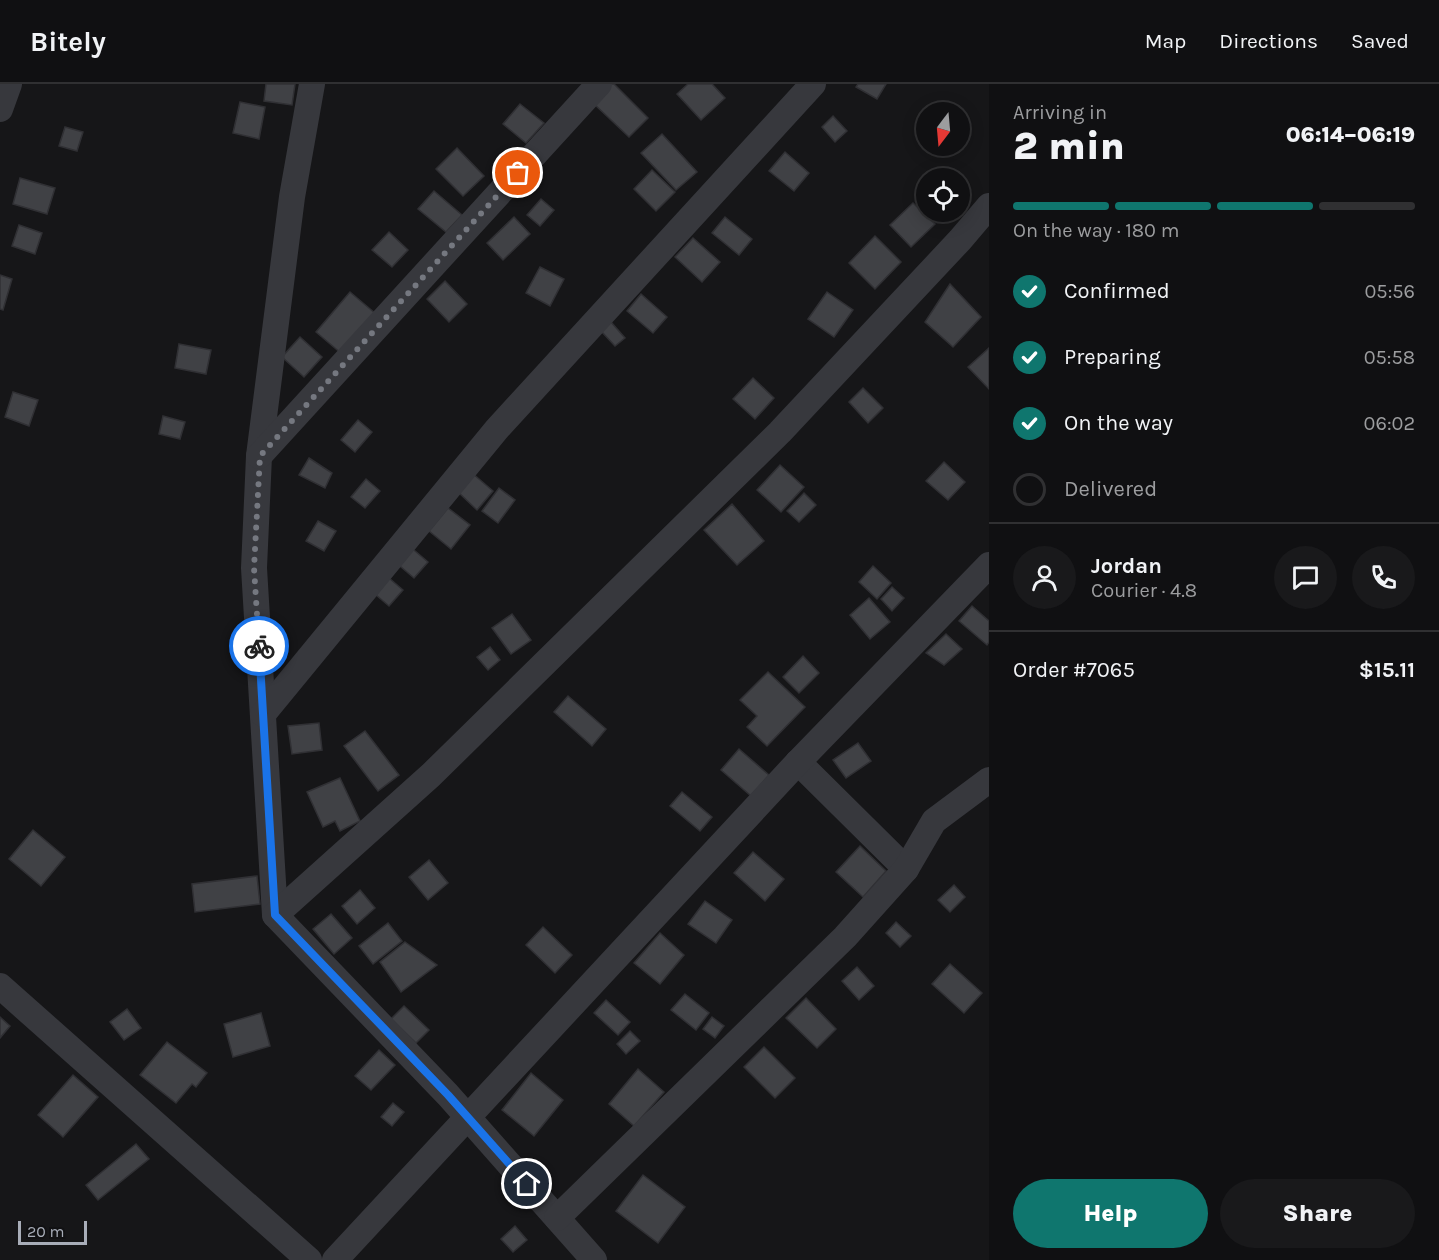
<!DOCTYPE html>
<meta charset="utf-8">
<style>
body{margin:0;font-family:Karla,sans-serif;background:#19191b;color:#f1f3f6;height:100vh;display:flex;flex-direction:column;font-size:22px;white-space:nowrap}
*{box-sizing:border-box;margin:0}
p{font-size:20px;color:#9c9d9f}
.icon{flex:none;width:33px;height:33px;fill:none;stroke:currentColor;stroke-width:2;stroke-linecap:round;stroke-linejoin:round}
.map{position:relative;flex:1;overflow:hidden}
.drawer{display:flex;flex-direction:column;background:#101012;width:450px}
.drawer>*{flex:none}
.needle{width:39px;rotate:196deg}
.tools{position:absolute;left:916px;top:18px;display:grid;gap:12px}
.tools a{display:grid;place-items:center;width:54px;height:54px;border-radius:50%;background:#101012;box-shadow:0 3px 15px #0003,0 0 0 2px #303032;font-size:30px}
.scale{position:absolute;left:18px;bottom:15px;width:69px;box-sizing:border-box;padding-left:6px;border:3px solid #a8adb8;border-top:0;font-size:16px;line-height:21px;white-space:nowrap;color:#a8adb8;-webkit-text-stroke:4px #111113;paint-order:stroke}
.pin{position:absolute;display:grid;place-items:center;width:51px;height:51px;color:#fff;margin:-26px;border:3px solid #fff;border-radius:50%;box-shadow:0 2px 6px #0007}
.courier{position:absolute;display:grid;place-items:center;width:60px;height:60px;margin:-30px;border:4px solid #1a73e8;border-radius:50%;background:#fff;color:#222;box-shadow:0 2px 8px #0007}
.overview em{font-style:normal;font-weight:800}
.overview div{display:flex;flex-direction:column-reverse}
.overview{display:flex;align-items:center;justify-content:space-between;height:102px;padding:0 24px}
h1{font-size:39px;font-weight:800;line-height:45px}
.bar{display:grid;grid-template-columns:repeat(4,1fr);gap:9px 6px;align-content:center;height:72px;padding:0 24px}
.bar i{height:8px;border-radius:4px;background:#303032}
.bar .active{background:#0f766e}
.bar p{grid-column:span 4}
.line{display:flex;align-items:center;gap:15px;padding:0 24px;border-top:2px solid #303032}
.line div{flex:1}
.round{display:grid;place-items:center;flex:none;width:63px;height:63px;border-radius:32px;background:#19191b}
ol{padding:0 24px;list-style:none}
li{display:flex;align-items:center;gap:18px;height:66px}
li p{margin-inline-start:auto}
li .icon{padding:6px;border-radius:50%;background:#0f766e;color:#fff;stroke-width:4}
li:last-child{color:#9c9d9f}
li i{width:33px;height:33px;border:3px solid #303032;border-radius:50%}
.cta{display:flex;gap:12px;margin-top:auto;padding:12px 24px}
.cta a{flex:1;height:69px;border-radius:36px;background:#0f766e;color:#fff;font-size:24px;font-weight:800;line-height:69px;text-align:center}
.cta a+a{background:#19191b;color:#f1f3f6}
header{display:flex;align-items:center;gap:36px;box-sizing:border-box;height:84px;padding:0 30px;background:#101012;border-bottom:2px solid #303032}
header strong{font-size:28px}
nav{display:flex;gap:33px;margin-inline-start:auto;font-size:21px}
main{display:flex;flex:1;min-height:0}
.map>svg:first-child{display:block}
.building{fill:#404145;stroke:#303034;stroke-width:1.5}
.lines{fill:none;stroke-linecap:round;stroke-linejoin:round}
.minor{stroke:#37383d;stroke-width:26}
.done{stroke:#757880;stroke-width:6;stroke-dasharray:0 10.8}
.route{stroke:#1a73e8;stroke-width:8}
</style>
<header>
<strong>Bitely</strong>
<nav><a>Map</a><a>Directions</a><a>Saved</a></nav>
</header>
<main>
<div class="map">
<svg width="989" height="1176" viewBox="0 0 989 1176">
<rect width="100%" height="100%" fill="#161618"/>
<!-- building -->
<g class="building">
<path d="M266,0H295L292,21L264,17Z"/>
<path d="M609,0H614L648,34L629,53L592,18Z"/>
<path d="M688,0H712L725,14L701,36L677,10Z"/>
<path d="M858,0H886L877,15L856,3Z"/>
<path d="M240,18L265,23L259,55L233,49Z"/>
<path d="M520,20L544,39L526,59L503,40Z"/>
<path d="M833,32L847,47L835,58L822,43Z"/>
<path d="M65,43L83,48L77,67L59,62Z"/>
<path d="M662,50L697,88L676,106L641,69Z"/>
<path d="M457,64L484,92L463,112L436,85Z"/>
<path d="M785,68L809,89L794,107L769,87Z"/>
<path d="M652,86L675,108L656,127L634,105Z"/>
<path d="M20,94L55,104L47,130L13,120Z"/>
<path d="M434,107L462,131L446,148L418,125Z"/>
<path d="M541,115L554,126L540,142L527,131Z"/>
<path d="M913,119L935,140L911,163L890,141Z"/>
<path d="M514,133L530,150L503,176L487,159Z"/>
<path d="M725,133L752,155L739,171L712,149Z"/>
<path d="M19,141L42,149L35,170L12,162Z"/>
<path d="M389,148L408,166L392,183L372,166Z"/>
<path d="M875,152L901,178L875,205L849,179Z"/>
<path d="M693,154L720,178L702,198L675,173Z"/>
<path d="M540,183L564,195L550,222L526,209Z"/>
<path d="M0,191L12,195L3,226L0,225Z"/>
<path d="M445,197L467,220L449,238L427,215Z"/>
<path d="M950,200L981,233L953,263L925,238Z"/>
<path d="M350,208L376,230L342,270L316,248Z"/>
<path d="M827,208L853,226L834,253L808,235Z"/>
<path d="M641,210L667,233L653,249L627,227Z"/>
<path d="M611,238L625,254L615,262L601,247Z"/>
<path d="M300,253L322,273L304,293L282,273Z"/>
<path d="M179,260L211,266L206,290L175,284Z"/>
<path d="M989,264V305L968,283Z"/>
<path d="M753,294L774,314L755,335L733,315Z"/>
<path d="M863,304L883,324L868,339L849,318Z"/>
<path d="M13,308L38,316L29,342L5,333Z"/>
<path d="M163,332L185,338L180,355L159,350Z"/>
<path d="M358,336L372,348L355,368L341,356Z"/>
<path d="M309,374L332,389L325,404L299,391Z"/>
<path d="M944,378L965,398L948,416L926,397Z"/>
<path d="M780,381L804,403L781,428L757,406Z"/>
<path d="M472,389L493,407L477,426L457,407Z"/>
<path d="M366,395L380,407L365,424L351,413Z"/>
<path d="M499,404L515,416L498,439L482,427Z"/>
<path d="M804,409L816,421L799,438L787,427Z"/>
<path d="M732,420L764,457L737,481L704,446Z"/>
<path d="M448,424L470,441L451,465L429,447Z"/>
<path d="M318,437L336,447L324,467L306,457Z"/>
<path d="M408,461L428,478L414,494L394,477Z"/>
<path d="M873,482L891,499L877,515L859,498Z"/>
<path d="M389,494L403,506L389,522L376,511Z"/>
<path d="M892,503L904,514L892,527L881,515Z"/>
<path d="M869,514L890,538L870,555L850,531Z"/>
<path d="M972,522L989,537V558L987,561L959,537Z"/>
<path d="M512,530L531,556L511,570L492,544Z"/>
<path d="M946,550L962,565L944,581L926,569Z"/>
<path d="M490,563L500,576L488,586L477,573Z"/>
<path d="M803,572L819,589L799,609L783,593Z"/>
<path d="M768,588L805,623L767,662L747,643L757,632L740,616Z"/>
<path d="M568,612L606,645L592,662L554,628Z"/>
<path d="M319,639L322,666L292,670L288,642Z"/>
<path d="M365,647L399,691L378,707L344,662Z"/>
<path d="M858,659L871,677L846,694L833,676Z"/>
<path d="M739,665L769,691L751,712L721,686Z"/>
<path d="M340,694L360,737L340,747L335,737L323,743L307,708Z"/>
<path d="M682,708L712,733L700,747L670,722Z"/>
<path d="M33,746L65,773L41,802L9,775Z"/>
<path d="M860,762L886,787L863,813L836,788Z"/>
<path d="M753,768L784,795L765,817L734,789Z"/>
<path d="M429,776L448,799L428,816L409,793Z"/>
<path d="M257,792L260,820L195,828L192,800Z"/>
<path d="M954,801L965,813L950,828L938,816Z"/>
<path d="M360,806L375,824L357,840L342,822Z"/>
<path d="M705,817L732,836L716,859L688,840Z"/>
<path d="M331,830L352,854L334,870L313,845Z"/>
<path d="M896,838L911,852L900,863L886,849Z"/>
<path d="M388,839L402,857L373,880L359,862Z"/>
<path d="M543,843L572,871L555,889L526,861Z"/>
<path d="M660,849L684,871L660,900L634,879Z"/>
<path d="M405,858L437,881L401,908L380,878Z"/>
<path d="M950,880L982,909L964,929L932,900Z"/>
<path d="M857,883L874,902L859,916L842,897Z"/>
<path d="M685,910L709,929L696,946L671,926Z"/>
<path d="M806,914L836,945L817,964L786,934Z"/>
<path d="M606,916L630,938L618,951L594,929Z"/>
<path d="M404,922L429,946L416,959L391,935Z"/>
<path d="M127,925L141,944L124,956L110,938Z"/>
<path d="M261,929L270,962L233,973L224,940Z"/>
<path d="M0,933L10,942L0,954Z"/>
<path d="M712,933L724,942L715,954L703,945Z"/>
<path d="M630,947L640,957L626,970L617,960Z"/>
<path d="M167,958L207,989L196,1003L192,1000L176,1019L140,991Z"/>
<path d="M764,963L795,994L775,1014L744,983Z"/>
<path d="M379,966L395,981L371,1006L355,992Z"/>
<path d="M638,985L664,1008L634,1042L609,1020Z"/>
<path d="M531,989L563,1016L534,1052L502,1026Z"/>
<path d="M73,991L98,1013L63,1053L38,1031Z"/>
<path d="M393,1019L404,1028L392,1042L381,1033Z"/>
<path d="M136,1060L149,1075L98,1116L86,1101Z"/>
<path d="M643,1091L685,1123L658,1159L616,1127Z"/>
<path d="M515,1142L527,1156L513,1168L501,1155Z"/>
</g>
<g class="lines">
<!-- minor -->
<g class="minor">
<path d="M312,0L292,113L259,372L254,484L275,831L448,1011L594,1176"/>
<path d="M0,25L9,0"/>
<path d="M259,372L599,0"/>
<path d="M263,630L497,345L813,0"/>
<path d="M798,678L906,785"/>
<path d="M275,831L431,691L780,348L960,156L989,122"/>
<path d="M0,902L309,1176"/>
<path d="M557,1134L845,853L906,785L934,737L989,696"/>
<path d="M335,1176L798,678L989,481"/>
</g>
</g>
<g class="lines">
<!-- done -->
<path class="done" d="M259,562L254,484L260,372L518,89"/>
<!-- route -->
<path class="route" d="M259,562L275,831L448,1011L527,1100"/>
</g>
</svg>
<div class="tools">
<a><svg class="needle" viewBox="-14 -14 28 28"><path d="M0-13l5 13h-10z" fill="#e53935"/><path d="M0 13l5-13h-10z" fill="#9c9d9f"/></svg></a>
<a><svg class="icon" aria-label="locate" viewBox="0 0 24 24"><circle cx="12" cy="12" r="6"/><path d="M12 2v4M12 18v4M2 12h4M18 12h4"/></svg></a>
</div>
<div class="scale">20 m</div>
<div class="pin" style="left:518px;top:89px;background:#ea580c"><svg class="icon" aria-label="bag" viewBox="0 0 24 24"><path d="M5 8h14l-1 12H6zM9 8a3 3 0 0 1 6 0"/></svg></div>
<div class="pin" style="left:527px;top:1100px;background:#1f2937"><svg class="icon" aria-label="home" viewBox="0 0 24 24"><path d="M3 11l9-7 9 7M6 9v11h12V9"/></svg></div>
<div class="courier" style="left:259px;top:562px"><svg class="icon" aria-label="bike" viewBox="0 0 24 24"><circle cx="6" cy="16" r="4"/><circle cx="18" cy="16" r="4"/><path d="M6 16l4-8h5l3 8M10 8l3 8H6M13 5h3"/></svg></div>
</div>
<section class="drawer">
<div class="overview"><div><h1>2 min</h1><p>Arriving in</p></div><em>06:14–06:19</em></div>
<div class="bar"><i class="active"></i><i class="active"></i><i class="active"></i><i></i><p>On the way · 180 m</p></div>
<ol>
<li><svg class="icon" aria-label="check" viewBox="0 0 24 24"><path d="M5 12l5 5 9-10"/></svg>Confirmed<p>05:56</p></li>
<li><svg class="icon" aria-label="check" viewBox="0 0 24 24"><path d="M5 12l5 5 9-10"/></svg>Preparing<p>05:58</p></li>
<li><svg class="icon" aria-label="check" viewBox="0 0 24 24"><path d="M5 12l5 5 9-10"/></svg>On the way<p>06:02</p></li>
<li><i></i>Delivered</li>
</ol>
<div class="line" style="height:108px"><a class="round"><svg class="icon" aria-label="person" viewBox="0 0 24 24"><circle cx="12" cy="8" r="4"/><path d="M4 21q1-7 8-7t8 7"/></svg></a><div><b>Jordan</b><p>Courier · 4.8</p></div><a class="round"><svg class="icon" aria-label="chat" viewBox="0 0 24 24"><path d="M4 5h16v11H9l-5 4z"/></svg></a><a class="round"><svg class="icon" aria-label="phone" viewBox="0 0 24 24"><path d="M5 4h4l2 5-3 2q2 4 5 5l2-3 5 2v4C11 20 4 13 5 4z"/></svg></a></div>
<div class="line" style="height:78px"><div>Order #7065</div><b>$15.11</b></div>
<div class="cta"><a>Help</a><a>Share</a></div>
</section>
</main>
